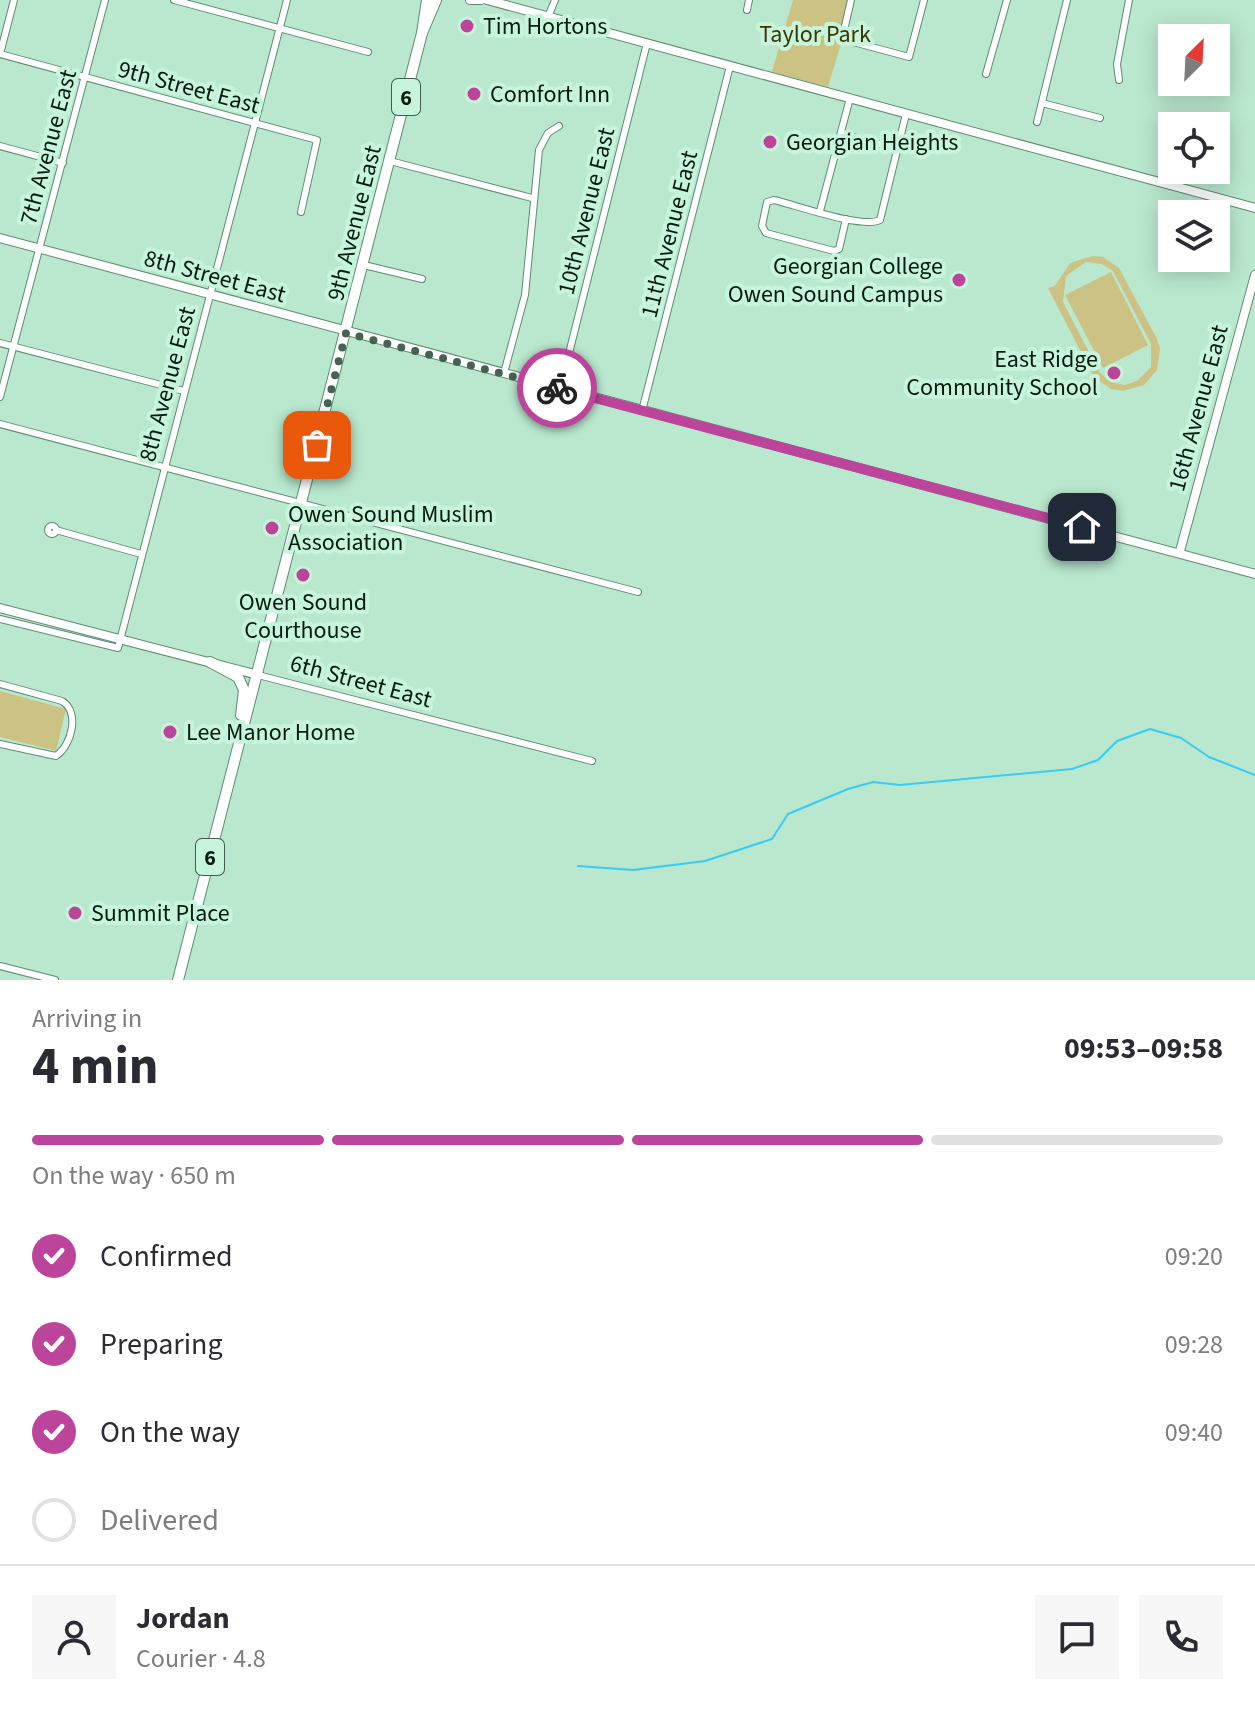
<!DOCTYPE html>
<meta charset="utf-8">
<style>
body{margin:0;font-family:"Source Sans 3",sans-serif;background:#f7f7f7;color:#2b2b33;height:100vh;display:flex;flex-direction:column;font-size:30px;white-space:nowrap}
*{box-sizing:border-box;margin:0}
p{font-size:26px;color:#7c7c81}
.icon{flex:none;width:44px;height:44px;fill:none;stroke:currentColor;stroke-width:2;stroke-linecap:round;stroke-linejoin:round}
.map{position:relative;height:980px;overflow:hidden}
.drawer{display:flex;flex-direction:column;background:#fff;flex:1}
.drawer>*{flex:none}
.needle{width:52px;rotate:24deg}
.fabs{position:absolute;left:1158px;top:24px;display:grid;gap:16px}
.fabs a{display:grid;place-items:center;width:72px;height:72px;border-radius:0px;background:#fff;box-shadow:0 4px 20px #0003;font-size:40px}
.pin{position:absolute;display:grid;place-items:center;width:68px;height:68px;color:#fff;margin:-34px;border-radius:16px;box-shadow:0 4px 12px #0006}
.courier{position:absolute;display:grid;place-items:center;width:80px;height:80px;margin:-40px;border:6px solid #bc449a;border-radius:50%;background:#fff;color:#222;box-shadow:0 2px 10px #0007}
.headline em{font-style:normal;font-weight:700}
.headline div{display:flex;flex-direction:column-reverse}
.headline{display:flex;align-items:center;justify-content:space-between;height:136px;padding:0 32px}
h1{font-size:52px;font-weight:700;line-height:60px}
.bar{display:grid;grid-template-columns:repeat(4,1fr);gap:12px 8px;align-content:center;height:96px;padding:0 32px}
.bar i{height:10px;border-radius:6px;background:#e1e1e2}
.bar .on{background:#bc449a}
.bar p{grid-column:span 4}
.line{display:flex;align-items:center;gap:20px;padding:0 32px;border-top:2px solid #e1e1e2}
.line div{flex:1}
.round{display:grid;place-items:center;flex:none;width:84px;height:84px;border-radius:0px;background:#f7f7f7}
ol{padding:0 32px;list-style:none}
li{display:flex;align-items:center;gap:24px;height:88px}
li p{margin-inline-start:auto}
li .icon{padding:8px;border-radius:50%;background:#bc449a;color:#fff;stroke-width:4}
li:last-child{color:#7c7c81}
li i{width:44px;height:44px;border:4px solid #e1e1e2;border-radius:50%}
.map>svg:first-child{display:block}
.green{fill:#cbc283;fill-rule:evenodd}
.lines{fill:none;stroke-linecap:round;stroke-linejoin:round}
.stream{stroke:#36ccf3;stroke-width:2}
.street-casing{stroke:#5e8b73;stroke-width:8}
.secondary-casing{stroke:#5e8b73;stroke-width:10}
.highway-casing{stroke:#5e8b73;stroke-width:12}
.street{stroke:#fff;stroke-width:6}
.secondary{stroke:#fff;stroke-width:8}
.highway{stroke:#fff;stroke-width:10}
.done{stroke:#466253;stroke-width:8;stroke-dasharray:0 14.4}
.route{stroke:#bc449a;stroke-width:10}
.poi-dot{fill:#bc449a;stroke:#c6f5db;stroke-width:3}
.labels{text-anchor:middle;stroke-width:8;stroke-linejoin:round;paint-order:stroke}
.shield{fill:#c6f5db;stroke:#415c4e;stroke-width:2}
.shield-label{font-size:22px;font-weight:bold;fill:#081a11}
.poi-label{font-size:24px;fill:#081a11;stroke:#c6f5db;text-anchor:start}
.park-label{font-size:24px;fill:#3d3505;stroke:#c6f5db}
.street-label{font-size:24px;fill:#081a11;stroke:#c6f5db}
</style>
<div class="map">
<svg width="1255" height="980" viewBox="0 0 1255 980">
<rect width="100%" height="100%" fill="#b9e8ce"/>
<!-- green -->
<g class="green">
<path d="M793,0H854L828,87L772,72Z"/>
<path d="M1093,256L1103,257L1119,268L1157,339L1160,349L1157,370L1144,385L1123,391L1111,389L1094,377L1048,288L1055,286L1070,263ZM1086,262L1102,264L1113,271L1151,344V367L1137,381L1125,385L1111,382L1100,373L1063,302L1066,276Z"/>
<path d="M1111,272L1148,345L1103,368L1065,295Z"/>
<path d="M0,691L66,709L56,751L0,737Z"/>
</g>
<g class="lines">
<!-- stream -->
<path class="stream" d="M578,866L633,870L705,861L772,839L788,814L848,789L873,782L900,785L1072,769L1098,760L1117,741L1150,729L1181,738L1209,757L1255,775"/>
<defs>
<g id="street">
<path d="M14,0L0,54L317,140L301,212"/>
<path d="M174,0L368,52"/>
<path d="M851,0L842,39L909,57L924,0"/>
<path d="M747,10L749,0"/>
<path d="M548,17L555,0"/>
<path d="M986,74L1007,0"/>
<path d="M1119,80L1117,64L1129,0"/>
<path d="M1042,103L1100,118"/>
<path d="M1037,122L1067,0"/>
<path d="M842,134L898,149"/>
<path d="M0,146L63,163"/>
<path d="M390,161L532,198"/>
<path d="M820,211L850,98"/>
<path d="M846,219L839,249L834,251L766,233L762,226L767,202L774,200C796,205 862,229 880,220L906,114"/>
<path d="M364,265L422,279"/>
<path d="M0,343L184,391"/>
<path d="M504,373L525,295L539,150L548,133L559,126"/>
<path d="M560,389L647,43"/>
<path d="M0,397L105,0"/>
<path d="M642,411L730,66"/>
<path d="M0,424L638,592"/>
<circle cx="52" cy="530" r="4"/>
<path d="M56,530L141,554"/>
<path d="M0,619L118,648L287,0"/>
<path d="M258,675L592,761"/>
<path d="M0,684L62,701C80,712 72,745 56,756L0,744"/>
<path d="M0,966L55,980"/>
</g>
<g id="secondary">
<path d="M470,0H481"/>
<path d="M487,0L1255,208"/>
<path d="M0,238L1255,574"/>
<path d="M1180,551L1255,275"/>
<path d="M0,608L258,675"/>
</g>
<g id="highway">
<path d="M422,33L436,0"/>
<path d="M210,662L238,677L244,690L241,715"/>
<path d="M178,980L422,33L427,0"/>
</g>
</defs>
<!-- street casing -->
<use href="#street" class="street-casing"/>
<!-- secondary casing -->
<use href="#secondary" class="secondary-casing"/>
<!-- highway casing -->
<use href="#highway" class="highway-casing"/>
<!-- street -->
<use href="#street" class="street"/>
<!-- secondary -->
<use href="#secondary" class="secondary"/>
<!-- highway -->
<use href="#highway" class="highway"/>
</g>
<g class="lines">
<!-- done -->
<path class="done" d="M317,445L346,333L557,388"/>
<!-- route -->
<path class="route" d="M557,388L1082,527"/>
</g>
<!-- markers -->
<g class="poi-dot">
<circle cx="467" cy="26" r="8"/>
<circle cx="474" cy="94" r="8"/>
<circle cx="770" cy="142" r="8"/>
<circle cx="959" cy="280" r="8"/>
<circle cx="1114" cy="373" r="8"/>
<circle cx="272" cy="528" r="8"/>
<circle cx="303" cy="575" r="8"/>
<circle cx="170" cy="732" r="8"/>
<circle cx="75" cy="913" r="8"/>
</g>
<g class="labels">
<!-- shield labels -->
<g class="shield">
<rect x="392" y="79" width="28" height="36" rx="6"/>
<rect x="196" y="839" width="28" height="36" rx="6"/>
</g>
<g class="shield-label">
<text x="406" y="105">6</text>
<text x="210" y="865">6</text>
</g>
<!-- poi labels -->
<g class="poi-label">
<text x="483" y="34">Tim Hortons</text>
<text x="490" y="102">Comfort Inn</text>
<text x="786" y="150">Georgian Heights</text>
<text x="943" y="274" text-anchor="end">Georgian College<tspan x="943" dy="28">Owen Sound Campus</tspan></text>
<text x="1098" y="367" text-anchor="end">East Ridge<tspan x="1098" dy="28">Community School</tspan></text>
<text x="288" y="522">Owen Sound Muslim<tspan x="288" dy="28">Association</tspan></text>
<text x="303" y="610" text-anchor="middle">Owen Sound<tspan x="303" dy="28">Courthouse</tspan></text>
<text x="186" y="740">Lee Manor Home</text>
<text x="91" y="921">Summit Place</text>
</g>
<!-- park labels -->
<g class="park-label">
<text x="815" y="42">Taylor Park</text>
</g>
<!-- street labels -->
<g class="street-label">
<text transform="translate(189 87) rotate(15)" y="8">9th Street East</text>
<text transform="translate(48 147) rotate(-75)" y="8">7th Avenue East</text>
<text transform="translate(586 211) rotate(-76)" y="8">10th Avenue East</text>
<text transform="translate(354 223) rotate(-76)" y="8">9th Avenue East</text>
<text transform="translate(669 234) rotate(-76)" y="8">11th Avenue East</text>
<text transform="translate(215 276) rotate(15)" y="8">8th Street East</text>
<text transform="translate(167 384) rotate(-75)" y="8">8th Avenue East</text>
<text transform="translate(1198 408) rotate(-75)" y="8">16th Avenue East</text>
<text transform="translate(361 681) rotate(15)" y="8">6th Street East</text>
</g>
</g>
</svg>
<div class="fabs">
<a><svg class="needle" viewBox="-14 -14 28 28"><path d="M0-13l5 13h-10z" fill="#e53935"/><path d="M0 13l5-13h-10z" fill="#7c7c81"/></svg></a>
<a><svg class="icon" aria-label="locate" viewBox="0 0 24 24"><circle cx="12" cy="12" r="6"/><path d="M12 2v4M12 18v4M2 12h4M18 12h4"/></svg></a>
<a><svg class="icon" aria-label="layers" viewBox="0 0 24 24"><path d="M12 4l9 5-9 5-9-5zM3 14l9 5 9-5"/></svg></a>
</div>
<div class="pin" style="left:317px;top:445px;background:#ea580c"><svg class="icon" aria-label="bag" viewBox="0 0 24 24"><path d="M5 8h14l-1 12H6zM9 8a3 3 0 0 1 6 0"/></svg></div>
<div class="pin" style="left:1082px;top:527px;background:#1f2937"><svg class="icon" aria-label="home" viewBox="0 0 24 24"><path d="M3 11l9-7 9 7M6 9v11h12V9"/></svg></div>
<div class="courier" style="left:557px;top:388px"><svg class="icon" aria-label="bike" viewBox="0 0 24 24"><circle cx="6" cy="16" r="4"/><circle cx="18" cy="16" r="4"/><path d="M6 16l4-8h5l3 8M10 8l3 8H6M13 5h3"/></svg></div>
</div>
<section class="drawer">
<div class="headline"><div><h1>4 min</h1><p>Arriving in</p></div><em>09:53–09:58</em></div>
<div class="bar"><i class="on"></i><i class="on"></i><i class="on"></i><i></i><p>On the way · 650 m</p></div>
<ol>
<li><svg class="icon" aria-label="check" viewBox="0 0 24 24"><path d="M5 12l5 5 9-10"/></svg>Confirmed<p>09:20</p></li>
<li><svg class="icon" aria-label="check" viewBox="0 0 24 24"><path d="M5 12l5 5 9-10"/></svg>Preparing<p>09:28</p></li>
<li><svg class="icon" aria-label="check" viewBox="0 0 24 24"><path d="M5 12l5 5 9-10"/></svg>On the way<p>09:40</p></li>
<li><i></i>Delivered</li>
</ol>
<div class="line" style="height:144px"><a class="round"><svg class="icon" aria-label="person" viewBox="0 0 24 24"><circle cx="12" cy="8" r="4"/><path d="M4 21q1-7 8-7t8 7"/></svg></a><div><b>Jordan</b><p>Courier · 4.8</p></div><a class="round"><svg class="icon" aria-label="chat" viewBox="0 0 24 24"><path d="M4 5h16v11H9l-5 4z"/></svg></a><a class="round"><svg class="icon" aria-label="phone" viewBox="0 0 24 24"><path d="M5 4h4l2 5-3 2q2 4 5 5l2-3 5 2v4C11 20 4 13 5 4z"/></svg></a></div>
</section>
